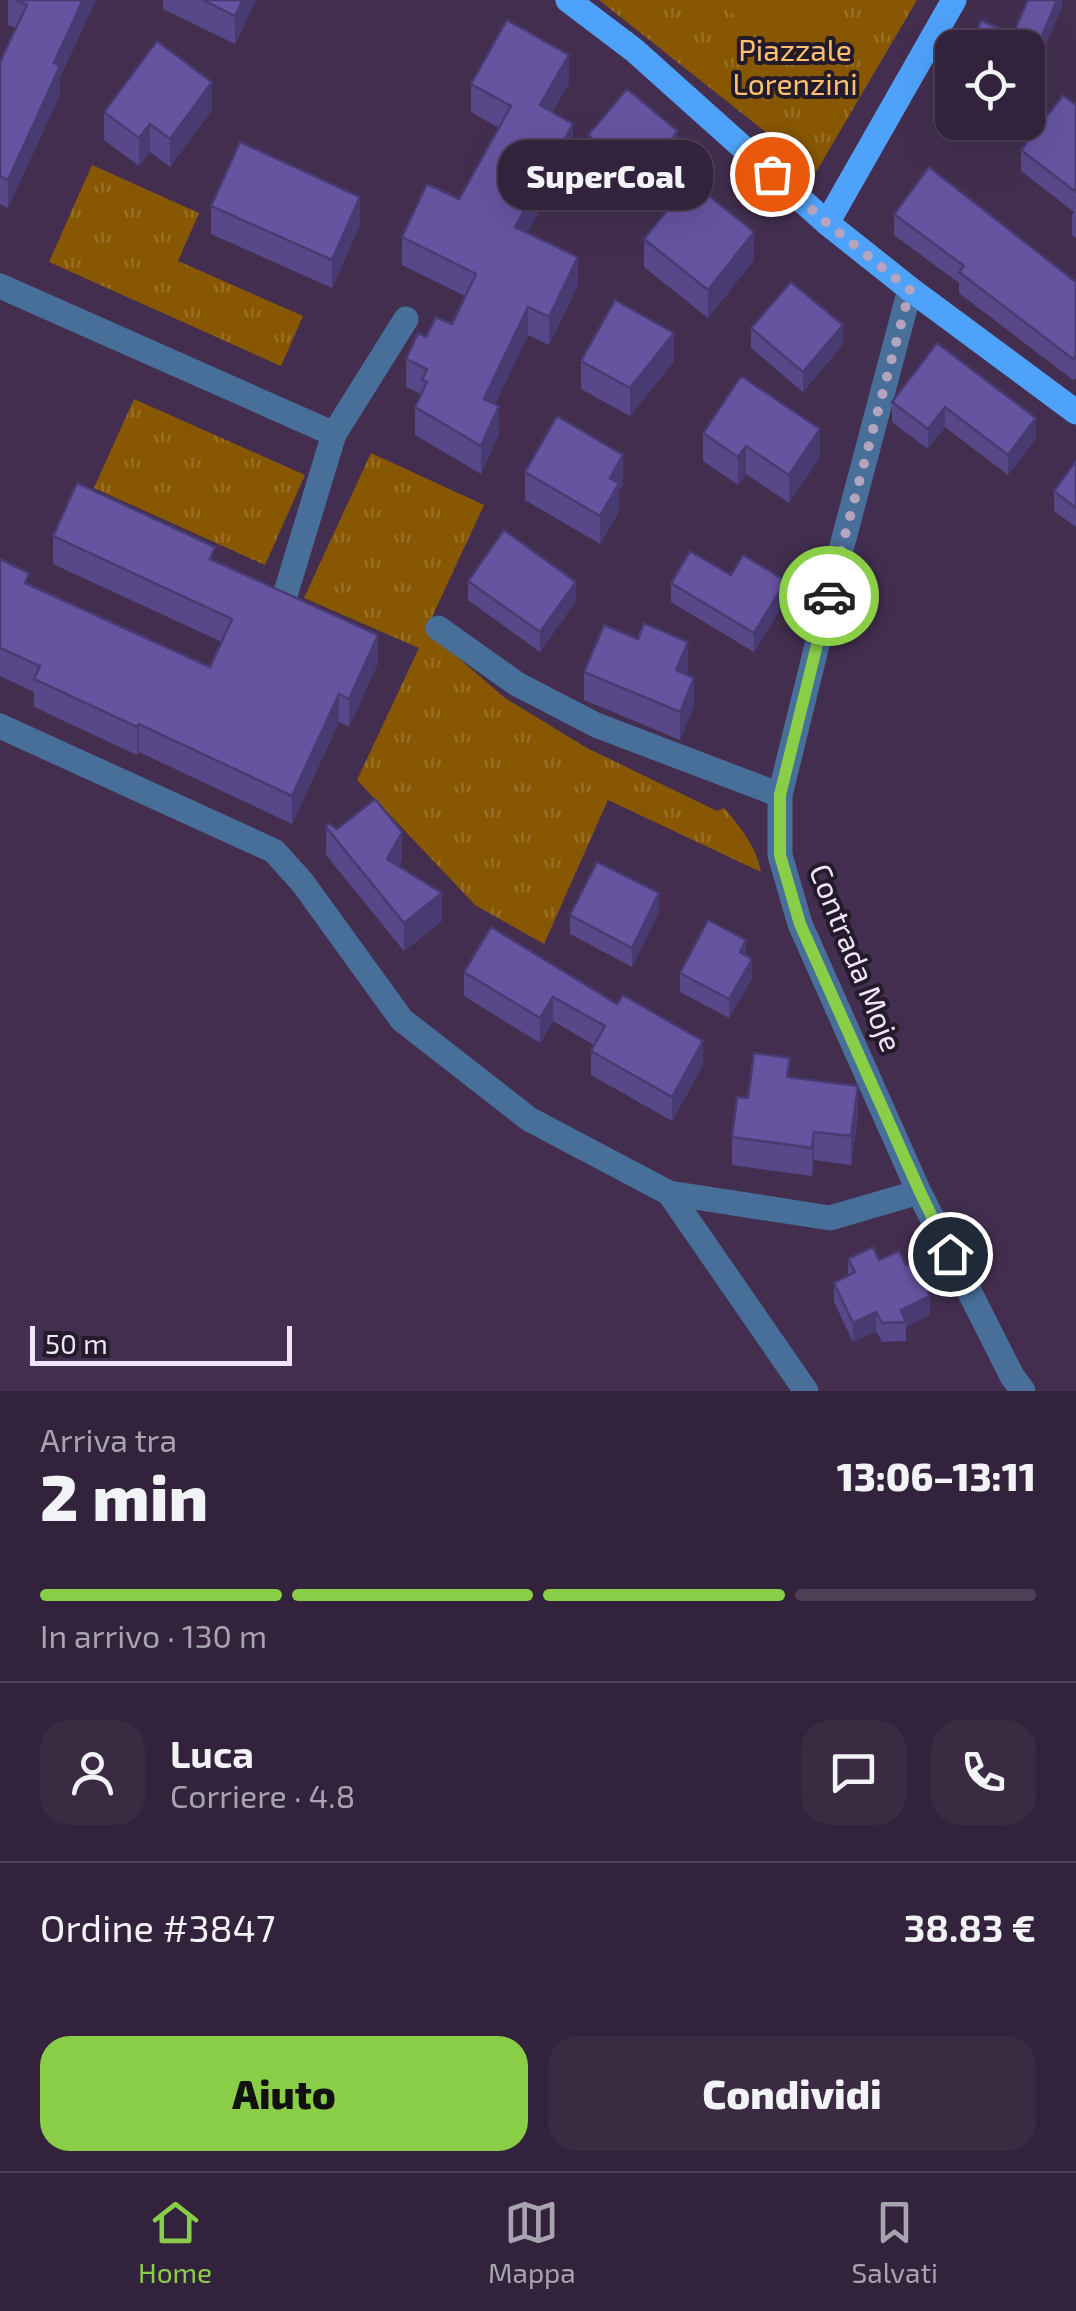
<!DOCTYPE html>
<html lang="it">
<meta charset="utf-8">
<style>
body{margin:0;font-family:"Exo 2",sans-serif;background:#3a2a42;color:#f1f3f6;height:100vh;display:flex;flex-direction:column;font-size:38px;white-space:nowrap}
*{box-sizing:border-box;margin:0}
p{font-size:32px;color:#a8a4af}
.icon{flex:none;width:55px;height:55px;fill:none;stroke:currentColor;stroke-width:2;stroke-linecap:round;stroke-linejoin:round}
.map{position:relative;height:1391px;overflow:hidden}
.details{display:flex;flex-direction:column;background:#32223b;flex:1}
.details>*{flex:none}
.controls{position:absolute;left:935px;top:30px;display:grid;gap:20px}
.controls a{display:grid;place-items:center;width:110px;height:110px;border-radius:20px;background:#32223b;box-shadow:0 10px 40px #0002,0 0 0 2px #4d3f55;font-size:50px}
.scale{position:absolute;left:30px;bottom:25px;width:262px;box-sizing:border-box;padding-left:10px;border:5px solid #f1e4fa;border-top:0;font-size:28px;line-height:35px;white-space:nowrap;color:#f1e4fa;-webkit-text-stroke:8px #241b2a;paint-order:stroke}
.pin{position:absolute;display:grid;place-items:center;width:85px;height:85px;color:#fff;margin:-42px;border:5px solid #fff;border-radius:50%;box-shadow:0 2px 10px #0007}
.courier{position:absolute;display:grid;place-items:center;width:100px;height:100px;margin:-50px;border:8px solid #8ace48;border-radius:50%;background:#fff;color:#222;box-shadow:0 2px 12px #0007}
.bubble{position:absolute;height:70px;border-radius:30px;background:#32223b;box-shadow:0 10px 40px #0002,0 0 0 2px #4d3f55;font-size:32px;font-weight:800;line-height:70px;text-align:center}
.head em{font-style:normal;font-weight:800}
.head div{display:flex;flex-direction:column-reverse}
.head{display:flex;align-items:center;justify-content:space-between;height:170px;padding:0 40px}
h1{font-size:65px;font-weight:800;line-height:75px}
.bar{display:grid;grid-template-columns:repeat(4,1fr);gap:15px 10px;align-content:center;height:120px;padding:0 40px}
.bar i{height:12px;border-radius:8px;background:#4d3f55}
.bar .active{background:#8ace48}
.bar p{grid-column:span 4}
.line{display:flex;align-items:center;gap:25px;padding:0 40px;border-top:2px solid #4d3f55}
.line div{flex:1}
.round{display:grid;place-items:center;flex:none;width:105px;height:105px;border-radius:30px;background:#3a2a42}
.button{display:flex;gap:20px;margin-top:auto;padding:20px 40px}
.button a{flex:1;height:115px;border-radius:30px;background:#8ace48;color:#111;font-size:40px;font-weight:800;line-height:115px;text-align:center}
.button a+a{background:#3a2a42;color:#f1f3f6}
.tab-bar{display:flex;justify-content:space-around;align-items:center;height:140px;border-top:2px solid #4d3f55;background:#32223b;font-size:28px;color:#a8a4af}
.tab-bar a{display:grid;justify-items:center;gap:5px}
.tab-bar .active{color:#8ace48}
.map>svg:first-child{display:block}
.grass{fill:url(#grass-tufts)}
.garden{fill:#875701}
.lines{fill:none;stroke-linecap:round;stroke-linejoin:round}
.minor{stroke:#486e9a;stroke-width:25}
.major{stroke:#4fa2fa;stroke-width:25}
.wall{fill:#58488a}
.shaded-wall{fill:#473b71}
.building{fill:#6654a1;stroke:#473b71;stroke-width:2.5}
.done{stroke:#b4a4be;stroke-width:10;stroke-dasharray:0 18}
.route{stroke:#8ace48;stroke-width:12}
.labels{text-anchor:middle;stroke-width:8;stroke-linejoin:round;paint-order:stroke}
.park-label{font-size:30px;fill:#ffc171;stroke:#241b2a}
.street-label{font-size:30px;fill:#f1e4fa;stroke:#241b2a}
</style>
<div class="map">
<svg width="1076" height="1391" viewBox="0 0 1076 1391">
<defs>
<pattern id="grass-tufts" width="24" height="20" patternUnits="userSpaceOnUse" patternTransform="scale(2.5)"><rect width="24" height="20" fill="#875701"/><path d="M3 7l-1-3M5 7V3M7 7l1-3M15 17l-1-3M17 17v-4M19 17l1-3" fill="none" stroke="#986f27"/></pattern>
</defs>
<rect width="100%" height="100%" fill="#432e4f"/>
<!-- grass -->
<g class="grass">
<path d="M599,0H917L816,172Z"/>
<path d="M92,165L199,213L178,261L303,316L281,366L49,262Z"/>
<path d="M134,399L305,475L265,565L94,488Z"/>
<path d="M371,453L484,505L426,630L505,698L587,748L717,811L724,808C741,828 756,846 761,872L608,800L544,944L475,905L357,780L419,648L304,598Z"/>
</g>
<!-- garden -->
<path class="garden" d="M717,0H809L845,30L806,76Z"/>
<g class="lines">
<!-- minor -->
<g class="minor">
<path d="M0,286L334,434"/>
<path d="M910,289L834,576L780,795V855L800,924L919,1192L1012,1376L1023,1391"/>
<path d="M286,592L334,434L406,319"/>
<path d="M438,628L517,684L596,725L780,795"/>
<path d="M0,726L274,851L302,882L402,1020L529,1119L669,1193L830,1218L919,1192"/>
<path d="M669,1193L806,1391"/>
</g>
<!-- major -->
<g class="major">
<path d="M568,0L634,50L827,223L910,289L1076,412"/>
<path d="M827,223L954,0"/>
</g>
</g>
<!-- wall -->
<g class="wall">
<path d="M8,0H96L60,77V94L8,208L0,204V62L16,28L8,25Z"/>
<path d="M163,0H256L235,44L163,9Z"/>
<path d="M569,83L552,112L573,152L527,233L578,285L549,345L528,335L495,404L499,434L481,474L415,435V407L421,394L406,387V359L426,337L452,324L465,296L402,265V237L459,199L499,128L471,112V84Z"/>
<path d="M1076,105V238L1072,235V215L1074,212L1021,171V150Z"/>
<path d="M212,110L170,167L150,152L139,166L104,140V112Z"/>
<path d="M588,135L678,150L639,197L588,154Z"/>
<path d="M211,206L360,225L332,288L211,234Z"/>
<path d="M894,214L1076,282V379L1075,378L1073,380L959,293V283L894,235Z"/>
<path d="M644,239L754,260L708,318L644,267Z"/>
<path d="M751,328L843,344L803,392L751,348Z"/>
<path d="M581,361H674L630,416L581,389Z"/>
<path d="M892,402L1036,418V438L1008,475L945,427L928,449L892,422Z"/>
<path d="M703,433L820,457L789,503L746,474L738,485L703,461Z"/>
<path d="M1076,461V527L1054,511V491Z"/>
<path d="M525,472L623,483L619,491V511L600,544L525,500Z"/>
<path d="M53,536L215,562L378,663L349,727L339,722L292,824L139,752L137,755L34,707V692L0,676V559L29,585L210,667L222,642L53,564Z"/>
<path d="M731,575L786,600L754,652L671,602V583Z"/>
<path d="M468,581L576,601L540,652L468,600Z"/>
<path d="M688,670L686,675L694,706L680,740L584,700V672Z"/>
<path d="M326,827L337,829L402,860L398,866L442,921L404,951L326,855Z"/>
<path d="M659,912L632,967L570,934V915Z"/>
<path d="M491,927L703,1065L672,1121L591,1075V1051L594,1045L553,1021L540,1043L464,996V972Z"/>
<path d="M746,956L752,978L729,1018L680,992V973Z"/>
<path d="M790,1078L858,1115L851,1165L814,1160L812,1176L732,1165V1137L748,1098Z"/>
<path d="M848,1259L879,1260L930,1315L906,1327V1341L882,1342L876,1331L853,1342L834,1302V1283L848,1276Z"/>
</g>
<!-- shaded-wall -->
<g class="shaded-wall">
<path d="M83,0H96L60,77V94L8,208V180L54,63Z"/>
<path d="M243,0H256L235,44V16Z"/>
<path d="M1057,0H1062V7L1028,89V70Z"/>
<path d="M569,55V83L540,133V105Z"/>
<path d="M212,82V110L170,167V139Z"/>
<path d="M150,124V152L139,166V138Z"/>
<path d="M573,124V152L515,255V227Z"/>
<path d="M678,131V150L639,197V177Z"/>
<path d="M360,197V225L332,288V260Z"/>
<path d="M754,232V260L708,318V290Z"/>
<path d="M578,257V285L549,345V317Z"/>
<path d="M528,307V335L484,427V399Z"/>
<path d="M843,325V344L803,392V372Z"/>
<path d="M674,333V361L630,416V388Z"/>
<path d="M499,406V434L481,474V446Z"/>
<path d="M945,407V427L928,449V429Z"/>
<path d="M1036,418V438L1008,475V455Z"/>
<path d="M820,429V457L789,503V475Z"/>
<path d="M746,446V474L738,485V457Z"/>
<path d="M623,455V483L619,491V511L600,544V516L610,478Z"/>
<path d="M786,581V600L754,652V633Z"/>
<path d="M576,582V601L540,652V632Z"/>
<path d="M378,635V663L349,727V699Z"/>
<path d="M688,642V670L676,698V670Z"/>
<path d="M694,678V706L680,740V712Z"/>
<path d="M339,694V722L292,824V796Z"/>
<path d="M139,724V752L137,755V727Z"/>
<path d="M402,832V860L387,887V859Z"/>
<path d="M442,893V921L404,951V923Z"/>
<path d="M659,893V912L632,967V948Z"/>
<path d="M746,940V960L740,952Z"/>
<path d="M752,959V978L729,1018V999Z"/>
<path d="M553,997V1021L540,1043V1018Z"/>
<path d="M703,1041V1065L672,1121V1097Z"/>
<path d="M858,1086V1115L851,1165V1136Z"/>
<path d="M814,1132V1160L812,1176V1148Z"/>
<path d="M930,1296V1315L906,1327V1322L901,1310Z"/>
<path d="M876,1312V1331L853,1342V1323Z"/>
</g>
<!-- building -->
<g class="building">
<path d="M15,0H83L54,63L60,66L8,180L0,176V62L27,5Z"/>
<path d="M203,0H243L235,16Z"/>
<path d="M1028,0H1057L1028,70V48H969L981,20L1013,34Z"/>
<path d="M507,20L569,55L540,105L573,124L515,227L578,257L549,317L528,307L484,399L499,406L481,446L415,407L427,382L422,380L427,369L406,359L418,333L426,337L436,317L452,324L476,274L402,237L427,184L459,199L511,106L471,84Z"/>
<path d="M157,41L212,82L170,139L150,124L139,138L104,112Z"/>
<path d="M627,89L678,131L639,177L588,135Z"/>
<path d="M1063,95L1076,105V192L1021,150Z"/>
<path d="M240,142L360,197L332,260L211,206Z"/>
<path d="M929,167L1076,282V359L1075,357L1073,359L959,272L964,266L894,214Z"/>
<path d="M691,181L754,232L708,290L644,239Z"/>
<path d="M791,282L843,325L803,372L751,328Z"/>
<path d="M615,300L674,333L630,388L581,361Z"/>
<path d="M937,343L1036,418L1008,455L945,407L928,429L892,402Z"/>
<path d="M741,376L820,429L789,475L746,446L738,457L703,433Z"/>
<path d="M557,416L623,455L610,478L619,483L600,516L525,472Z"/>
<path d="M1076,461V508L1054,491Z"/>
<path d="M77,483L215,547L210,559L378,635L349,699L339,694L292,796L139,724L137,727L34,679L40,666L0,648V559L29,573L25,583L210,667L232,619L53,536Z"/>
<path d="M504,530L576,582L540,632L468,581Z"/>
<path d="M690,551L731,575L743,555L786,581L754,633L671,583Z"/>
<path d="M644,623L688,642L676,670L694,678L680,712L584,672L604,625L638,639Z"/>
<path d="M375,799L402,832L387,859L442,893L404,923L326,827L328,823L337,829Z"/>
<path d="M597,862L659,893L632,948L570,915Z"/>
<path d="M708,920L746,940L740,952L752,959L729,999L680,973Z"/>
<path d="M491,927L617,1004L623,995L703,1041L672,1097L591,1051L605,1026L553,997L540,1018L464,972Z"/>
<path d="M754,1053L790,1058L787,1077L858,1086L851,1136L814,1132L812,1148L732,1137L737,1097L748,1098Z"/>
<path d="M873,1247L879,1260L899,1251L906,1265L914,1262L930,1296L901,1310L906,1322L882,1323L876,1312L853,1323L834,1283L855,1272L848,1259Z"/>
</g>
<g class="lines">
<!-- done -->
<path class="done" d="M772,174L827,223L910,290L829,596"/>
<!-- route -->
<path class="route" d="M829,596L780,795V855L800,924L920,1192L950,1254"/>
</g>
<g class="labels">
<!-- park labels -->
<g class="park-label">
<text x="795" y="61">Piazzale<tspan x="795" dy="34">Lorenzini</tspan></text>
</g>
<!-- street labels -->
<g class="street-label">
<text transform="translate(855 958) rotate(68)" y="10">Contrada Moje</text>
</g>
</g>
</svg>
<div class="controls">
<a><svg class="icon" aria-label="locate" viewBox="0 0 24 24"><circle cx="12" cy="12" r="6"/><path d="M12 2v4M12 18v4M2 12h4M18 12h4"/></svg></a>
</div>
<div class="scale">50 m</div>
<div class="pin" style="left:772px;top:174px;background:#ea580c"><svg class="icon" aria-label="bag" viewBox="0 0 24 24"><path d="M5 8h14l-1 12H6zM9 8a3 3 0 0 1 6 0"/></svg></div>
<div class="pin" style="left:950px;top:1254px;background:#1f2937"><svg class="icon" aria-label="home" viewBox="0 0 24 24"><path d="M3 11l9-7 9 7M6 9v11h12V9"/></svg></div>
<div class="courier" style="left:829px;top:596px"><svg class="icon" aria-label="car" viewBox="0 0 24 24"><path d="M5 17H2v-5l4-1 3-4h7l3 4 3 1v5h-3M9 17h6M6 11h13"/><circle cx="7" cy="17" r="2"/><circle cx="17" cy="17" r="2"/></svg></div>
<div class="bubble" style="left:498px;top:140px;width:215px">SuperCoal</div>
</div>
<section class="details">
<div class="head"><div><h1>2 min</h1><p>Arriva tra</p></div><em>13:06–13:11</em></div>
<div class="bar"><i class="active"></i><i class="active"></i><i class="active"></i><i></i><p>In arrivo · 130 m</p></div>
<div class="line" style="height:180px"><a class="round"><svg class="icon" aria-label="person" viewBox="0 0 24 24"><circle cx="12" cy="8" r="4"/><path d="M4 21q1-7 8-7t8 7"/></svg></a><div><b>Luca</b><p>Corriere · 4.8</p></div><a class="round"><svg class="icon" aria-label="chat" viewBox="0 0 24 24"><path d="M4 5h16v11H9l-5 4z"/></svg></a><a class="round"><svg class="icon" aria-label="phone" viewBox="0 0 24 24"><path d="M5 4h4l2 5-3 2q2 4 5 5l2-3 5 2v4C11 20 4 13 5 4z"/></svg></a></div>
<div class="line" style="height:130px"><div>Ordine #3847</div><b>38.83 €</b></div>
<div class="button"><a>Aiuto</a><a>Condividi</a></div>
</section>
<nav class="tab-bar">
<a class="active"><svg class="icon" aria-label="home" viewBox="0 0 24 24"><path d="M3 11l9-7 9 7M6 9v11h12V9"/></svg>Home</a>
<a><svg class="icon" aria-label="map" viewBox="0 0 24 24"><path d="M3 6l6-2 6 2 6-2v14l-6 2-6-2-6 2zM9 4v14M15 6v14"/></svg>Mappa</a>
<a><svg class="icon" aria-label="saved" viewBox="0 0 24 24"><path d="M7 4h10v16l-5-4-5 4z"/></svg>Salvati</a>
</nav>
